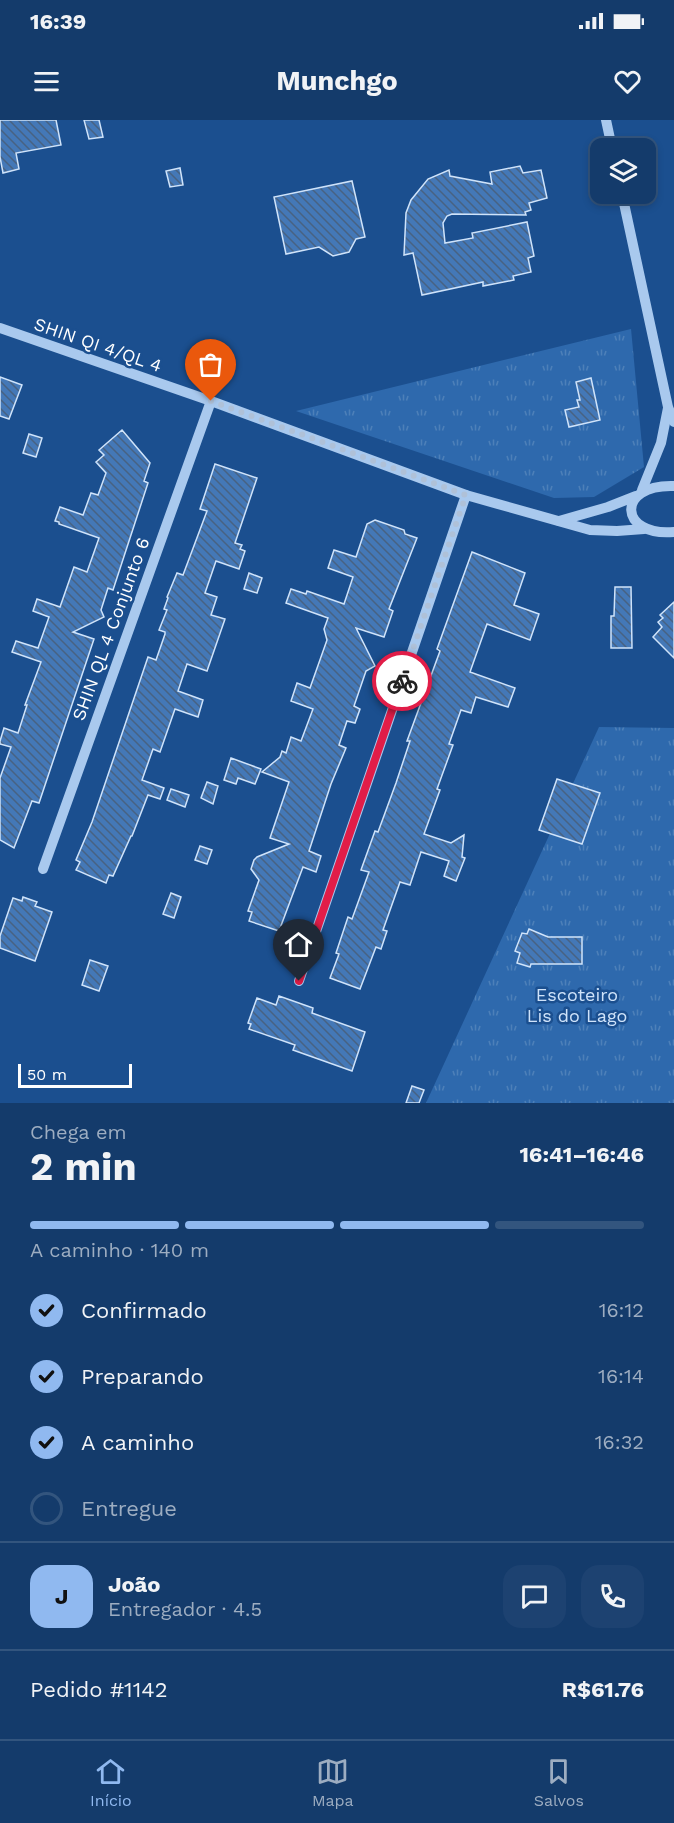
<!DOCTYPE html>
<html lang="pt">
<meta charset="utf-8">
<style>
body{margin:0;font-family:"Work Sans",sans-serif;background:#1d4271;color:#f1f3f6;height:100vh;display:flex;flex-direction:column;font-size:22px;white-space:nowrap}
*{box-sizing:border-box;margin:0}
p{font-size:20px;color:#9dadc1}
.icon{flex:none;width:33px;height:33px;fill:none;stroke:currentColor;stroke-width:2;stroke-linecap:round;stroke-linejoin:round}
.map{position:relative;height:983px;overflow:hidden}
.side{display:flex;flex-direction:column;background:#143b6b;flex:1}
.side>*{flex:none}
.fabs{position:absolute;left:590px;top:18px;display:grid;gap:12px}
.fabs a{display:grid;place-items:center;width:66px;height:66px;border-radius:12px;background:#143b6b;box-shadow:0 3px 9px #0003,0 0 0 2px #33557e;font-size:30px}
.scale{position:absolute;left:18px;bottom:15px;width:114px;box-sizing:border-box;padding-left:6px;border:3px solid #fff;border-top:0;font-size:16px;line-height:21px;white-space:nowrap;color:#fff;-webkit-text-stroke:4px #1b4f8f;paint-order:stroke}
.pin{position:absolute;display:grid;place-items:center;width:51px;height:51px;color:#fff;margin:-62px -26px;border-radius:50% 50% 50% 0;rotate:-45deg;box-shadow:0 0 6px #0007}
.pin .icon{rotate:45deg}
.courier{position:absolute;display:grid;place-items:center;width:60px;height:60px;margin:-30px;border:4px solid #e11d48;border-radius:50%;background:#fff;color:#222;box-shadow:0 2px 8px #0007}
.overview em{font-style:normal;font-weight:700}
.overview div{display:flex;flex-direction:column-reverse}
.overview{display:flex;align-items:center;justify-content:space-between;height:102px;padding:0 30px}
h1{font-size:39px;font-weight:700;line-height:45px}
.bar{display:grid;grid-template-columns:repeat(4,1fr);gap:9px 6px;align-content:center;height:72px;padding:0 30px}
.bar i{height:8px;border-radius:4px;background:#33557e}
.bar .active{background:#90b9f0}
.bar p{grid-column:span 4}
.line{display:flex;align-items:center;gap:15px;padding:0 30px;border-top:2px solid #33557e}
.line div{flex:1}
.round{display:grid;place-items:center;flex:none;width:63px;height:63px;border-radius:18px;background:#1d4271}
ol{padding:0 30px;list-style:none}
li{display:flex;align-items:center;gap:18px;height:66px}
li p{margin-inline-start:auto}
li .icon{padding:6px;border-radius:50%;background:#90b9f0;color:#111;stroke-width:4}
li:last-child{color:#9dadc1}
li i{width:33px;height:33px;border:3px solid #33557e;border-radius:50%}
.status{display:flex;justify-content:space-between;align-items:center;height:42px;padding:0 30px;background:#143b6b;direction:ltr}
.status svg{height:16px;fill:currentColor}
header{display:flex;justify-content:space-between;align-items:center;height:78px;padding:0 30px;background:#143b6b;font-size:27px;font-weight:700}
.menu{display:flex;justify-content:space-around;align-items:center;height:84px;border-top:2px solid #33557e;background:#143b6b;font-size:16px;color:#9dadc1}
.menu a{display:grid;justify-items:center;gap:3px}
.menu .active{color:#90b9f0}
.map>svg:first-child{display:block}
.grass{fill:url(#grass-tufts)}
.building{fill:url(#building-back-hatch);stroke:#cfe3fa;stroke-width:1.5}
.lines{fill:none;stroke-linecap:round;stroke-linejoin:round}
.minor{stroke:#a9c9ee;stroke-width:10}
.done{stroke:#afc1d8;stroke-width:6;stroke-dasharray:0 10.8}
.route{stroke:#e11d48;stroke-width:8}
.labels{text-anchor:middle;stroke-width:5;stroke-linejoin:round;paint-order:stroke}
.street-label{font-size:18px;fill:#fff;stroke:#1b4f8f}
.park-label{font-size:18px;fill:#cfe3fa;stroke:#1b4f8f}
</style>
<div class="status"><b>16:39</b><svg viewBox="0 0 49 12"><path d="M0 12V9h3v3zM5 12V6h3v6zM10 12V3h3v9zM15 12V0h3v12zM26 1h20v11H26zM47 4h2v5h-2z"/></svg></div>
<header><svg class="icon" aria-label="menu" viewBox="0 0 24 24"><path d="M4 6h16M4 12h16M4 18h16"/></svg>Munchgo<svg class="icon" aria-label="heart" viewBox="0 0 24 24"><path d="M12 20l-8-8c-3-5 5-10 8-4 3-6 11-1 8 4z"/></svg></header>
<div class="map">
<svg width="674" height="983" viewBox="0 0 674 983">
<defs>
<pattern id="grass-tufts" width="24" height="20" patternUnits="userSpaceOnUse" patternTransform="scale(1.5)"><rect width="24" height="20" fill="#2e69ad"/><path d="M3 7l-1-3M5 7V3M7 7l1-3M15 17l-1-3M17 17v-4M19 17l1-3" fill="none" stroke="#4d80b9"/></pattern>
<pattern id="building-back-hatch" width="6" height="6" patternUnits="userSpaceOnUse" patternTransform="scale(1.5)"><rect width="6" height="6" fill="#4478b7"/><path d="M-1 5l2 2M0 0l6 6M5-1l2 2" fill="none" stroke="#486282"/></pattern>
</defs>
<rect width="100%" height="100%" fill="#1b4f8f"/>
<!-- grass -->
<g class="grass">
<path d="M631,209L644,347L594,377L554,378L296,291Z"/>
<path d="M599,607L674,608V983H426Z"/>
</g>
<!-- building -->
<g class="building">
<path d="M0,0H56L61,25L16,33L19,49L3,53L0,37Z"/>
<path d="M84,0H99L103,17L89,19Z"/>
<path d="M520,46L523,53L541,50L547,78L529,83L531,90L525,92L526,95L452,94L447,96L443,103L445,123L473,118L472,113L527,102L534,136L528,138L531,152L513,156L514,160L483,166V162L422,175L413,133L404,135L406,93L411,80L428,59L449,50L450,56L492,64L490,52Z"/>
<path d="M180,48L183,65L170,67L166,51Z"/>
<path d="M352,61L365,117L356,119L349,132L333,136L319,127L286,134L274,77Z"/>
<path d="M0,257L22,265L9,299L0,296Z"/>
<path d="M591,258L600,300L569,307L565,290L579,287L577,280H580L576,262Z"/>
<path d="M122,310L150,343L144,361L148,363L113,470L108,468L101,490L104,497L73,512L94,519L39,683L32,681L14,728L0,720V658L11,627L0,624V621L4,608L18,613L27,585H25L41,542L12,532L16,521L38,528L49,497L33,491L37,479L60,487L74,447L87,452L99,418L59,404V402L55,401L60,387L83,395L91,373L98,375L106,353L96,342L104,335L99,330Z"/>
<path d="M29,314L42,318L36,337L23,333Z"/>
<path d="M215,344L257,358L235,423L242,425L240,429L245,431L239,449L216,441L205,473L217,477L211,495L225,499L207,551L187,544L178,571L203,580L198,597L175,589L160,632L153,629L142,660L164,668L160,679L148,675L132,716H131L113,756L109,755L106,763L76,750L80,742L76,740L92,702L148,537L156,540L165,514V512L159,510L167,490L164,489L168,478L167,477L177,453L183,455L207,391L200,389Z"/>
<path d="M375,400L404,410L405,414L417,418L389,489L393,491L384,517L356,508L375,546L366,551L354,586L360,589L355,603L347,601L339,625L346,628L331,664L309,731L321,736L316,752L303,747L279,811L249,801L252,792L248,791L259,760L251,749L254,740L257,737L289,724L270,718L289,662L262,652L280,637L282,631L286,633L291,617L301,621L313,589L291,581L297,563L310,568L327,520L324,509L328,498L286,483L291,469L306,474L307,471L344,484L353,457L328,448L334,430L356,437L367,404Z"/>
<path d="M472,432L525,453L514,485L539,494L530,520L487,504L470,552L515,568L508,587L476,577L471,593L461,590L449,624L453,625L437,669L440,670L424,714L451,723L464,715L462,737L465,738L456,761L444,756L449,741L421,732L410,765L400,762L383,810L387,811L381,829L376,827L360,869L330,858L339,834L336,833L348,797L352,799L369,752L361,750L375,711L378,712L396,663L410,621H407L440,531L437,529Z"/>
<path d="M249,453L262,458L257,473L244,469Z"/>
<path d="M615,467H631L632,528H611V496H614Z"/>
<path d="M674,482V538L653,517L662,507L658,502L663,498L660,495Z"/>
<path d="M231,638L261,649L255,664L238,658L236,664L224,660Z"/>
<path d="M557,659L600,673L582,724L539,710Z"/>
<path d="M207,662L218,666L213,684L201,678Z"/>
<path d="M171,669L189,675L185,687L167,680Z"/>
<path d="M200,726L212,730L207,744L195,740Z"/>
<path d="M171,773L181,777L174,798L163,794Z"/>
<path d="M23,777L37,782L35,786L52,792L35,841L0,828V816L13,778L22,781Z"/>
<path d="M529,809L548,817H582V844H531L530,847L517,843L520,833L515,831L522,813L527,814Z"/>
<path d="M90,840L108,846L99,871L82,865Z"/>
<path d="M279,876L313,888L312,893L365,912L352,951L293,930L295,925L249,909L251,904L248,903L257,878L276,885Z"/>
<path d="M412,966L424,970L419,983H406Z"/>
</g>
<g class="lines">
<!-- minor -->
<g class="minor">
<path d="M606,0L612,28"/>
<path d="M622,74L668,287L674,302"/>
<path d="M0,208L211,281L466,375L590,410L617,411L644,409"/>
<path d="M674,366C615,364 619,417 674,412"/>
<path d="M642,370L661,323L668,288"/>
<path d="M559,401L608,387L636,376"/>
<path d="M43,749L211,281"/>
<path d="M299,861L466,375"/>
</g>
</g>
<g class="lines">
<!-- done -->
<path class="done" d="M211,281L466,375L402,561"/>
<!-- route -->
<path class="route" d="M299,861L402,561"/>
</g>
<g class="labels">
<!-- street labels -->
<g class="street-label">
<text transform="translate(98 225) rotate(19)" y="6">SHIN QI 4/QL 4</text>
<text transform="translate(111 509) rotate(-70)" y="6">SHIN QL 4 Conjunto 6</text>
</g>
<!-- park labels -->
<g class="park-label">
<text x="577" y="881">Escoteiro<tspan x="577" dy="21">Lis do Lago</tspan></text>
</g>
</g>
</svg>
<div class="fabs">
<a><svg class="icon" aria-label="layers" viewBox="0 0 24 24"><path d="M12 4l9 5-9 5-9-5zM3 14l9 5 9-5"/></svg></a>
</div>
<div class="scale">50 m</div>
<div class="pin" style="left:211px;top:281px;background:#ea580c"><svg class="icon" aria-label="bag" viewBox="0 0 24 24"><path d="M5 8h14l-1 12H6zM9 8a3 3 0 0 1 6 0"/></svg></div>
<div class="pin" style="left:299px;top:861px;background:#1f2937"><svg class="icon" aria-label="home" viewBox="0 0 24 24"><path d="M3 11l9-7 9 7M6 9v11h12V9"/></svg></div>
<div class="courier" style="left:402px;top:561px"><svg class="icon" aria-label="bike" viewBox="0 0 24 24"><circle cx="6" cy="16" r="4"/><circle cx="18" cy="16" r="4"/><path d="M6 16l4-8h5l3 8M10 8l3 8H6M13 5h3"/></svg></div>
</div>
<section class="side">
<div class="overview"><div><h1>2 min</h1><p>Chega em</p></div><em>16:41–16:46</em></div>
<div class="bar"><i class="active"></i><i class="active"></i><i class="active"></i><i></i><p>A caminho · 140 m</p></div>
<ol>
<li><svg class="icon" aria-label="check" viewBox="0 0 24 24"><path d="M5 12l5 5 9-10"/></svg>Confirmado<p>16:12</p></li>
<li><svg class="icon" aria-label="check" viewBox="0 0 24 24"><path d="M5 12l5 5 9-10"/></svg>Preparando<p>16:14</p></li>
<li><svg class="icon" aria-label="check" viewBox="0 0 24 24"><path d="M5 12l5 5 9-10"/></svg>A caminho<p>16:32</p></li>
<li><i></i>Entregue</li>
</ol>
<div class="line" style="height:108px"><b class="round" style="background:#90b9f0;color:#111">J</b><div><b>João</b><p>Entregador · 4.5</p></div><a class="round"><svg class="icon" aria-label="chat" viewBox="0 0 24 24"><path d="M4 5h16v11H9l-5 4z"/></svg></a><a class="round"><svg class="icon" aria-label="phone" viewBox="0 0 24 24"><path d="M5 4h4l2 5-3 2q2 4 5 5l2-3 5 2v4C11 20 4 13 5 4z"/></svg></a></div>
<div class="line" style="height:78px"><div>Pedido #1142</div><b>R$61.76</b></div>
</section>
<nav class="menu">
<a class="active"><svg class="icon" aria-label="home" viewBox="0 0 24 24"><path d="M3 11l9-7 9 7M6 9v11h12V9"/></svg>Início</a>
<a><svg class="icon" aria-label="map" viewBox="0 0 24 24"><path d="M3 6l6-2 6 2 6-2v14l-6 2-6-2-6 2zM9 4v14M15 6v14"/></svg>Mapa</a>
<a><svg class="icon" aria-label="saved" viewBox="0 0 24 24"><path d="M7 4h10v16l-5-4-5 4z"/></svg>Salvos</a>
</nav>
